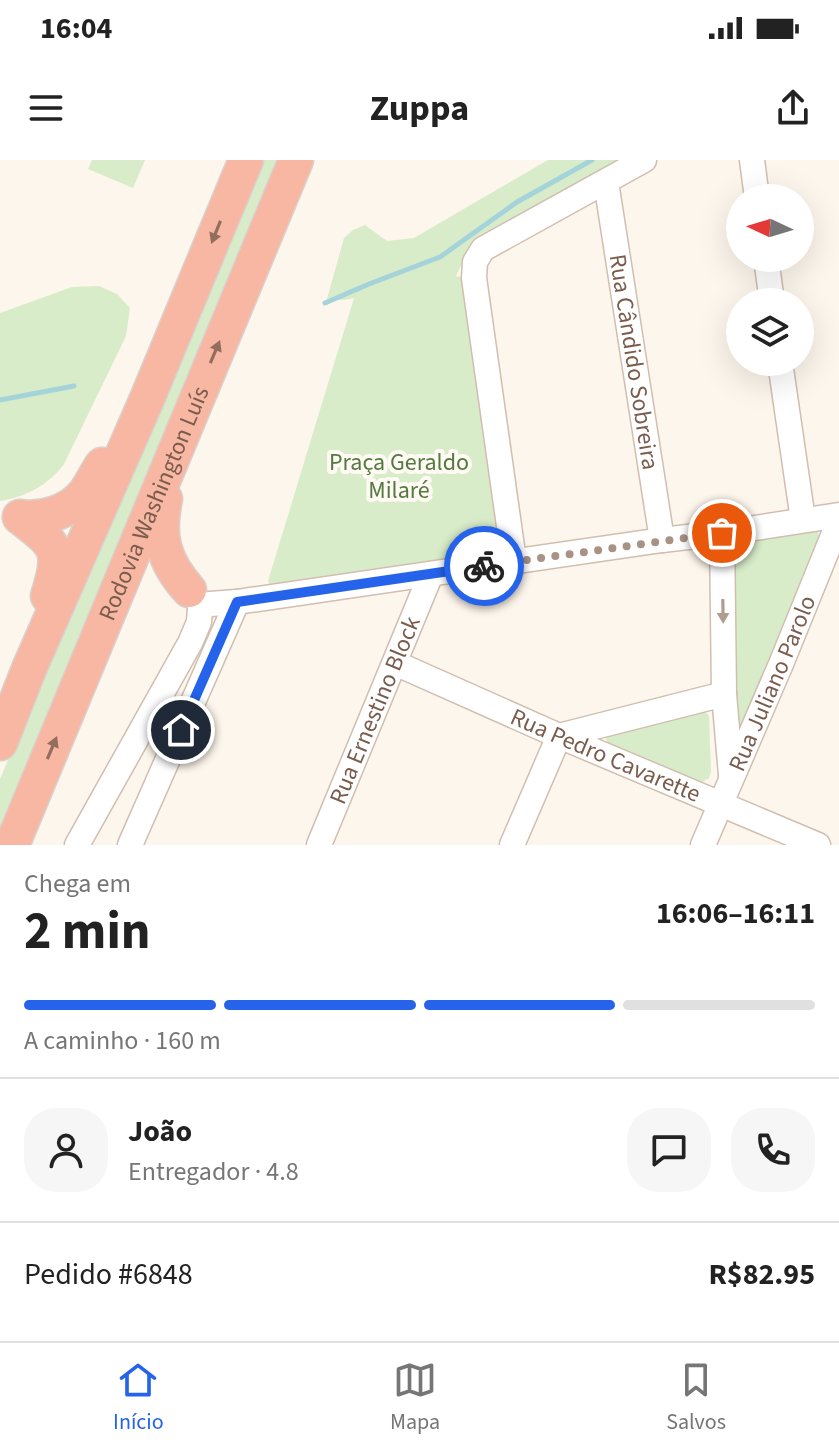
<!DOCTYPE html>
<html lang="pt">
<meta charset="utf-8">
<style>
body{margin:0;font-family:"Source Sans 3",sans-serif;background:#f6f6f6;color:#222;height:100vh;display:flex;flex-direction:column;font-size:30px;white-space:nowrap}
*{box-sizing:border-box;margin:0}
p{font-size:26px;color:#767676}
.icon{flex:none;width:44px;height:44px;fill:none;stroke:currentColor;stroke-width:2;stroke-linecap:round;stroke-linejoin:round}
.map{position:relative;height:685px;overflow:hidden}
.details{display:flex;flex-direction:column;background:#fff;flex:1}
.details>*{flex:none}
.needle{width:52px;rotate:274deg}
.buttons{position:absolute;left:726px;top:24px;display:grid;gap:16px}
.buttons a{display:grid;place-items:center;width:88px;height:88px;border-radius:50%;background:#fff;box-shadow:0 8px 32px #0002;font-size:40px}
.pin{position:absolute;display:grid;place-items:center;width:68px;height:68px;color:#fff;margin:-34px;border:4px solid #fff;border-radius:50%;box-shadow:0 2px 8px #0007}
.courier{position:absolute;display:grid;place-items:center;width:80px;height:80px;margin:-40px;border:6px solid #2563eb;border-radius:50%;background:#fff;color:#222;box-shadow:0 2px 10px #0007}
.summary em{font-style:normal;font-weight:700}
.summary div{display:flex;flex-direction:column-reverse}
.summary{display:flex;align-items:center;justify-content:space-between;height:136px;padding:0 24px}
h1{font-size:52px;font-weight:700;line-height:60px}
.bar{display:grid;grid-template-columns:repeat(4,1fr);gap:12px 8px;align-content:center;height:96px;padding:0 24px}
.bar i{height:10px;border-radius:6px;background:#e0e0e0}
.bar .selected{background:#2563eb}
.bar p{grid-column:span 4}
.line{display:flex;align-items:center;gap:20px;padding:0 24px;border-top:2px solid #e0e0e0}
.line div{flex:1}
.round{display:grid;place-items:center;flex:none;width:84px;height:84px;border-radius:32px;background:#f6f6f6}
.status{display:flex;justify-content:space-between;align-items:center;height:56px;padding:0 40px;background:#fff;direction:ltr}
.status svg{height:22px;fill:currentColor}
header{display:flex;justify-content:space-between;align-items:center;height:104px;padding:0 24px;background:#fff;font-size:36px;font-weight:700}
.dock{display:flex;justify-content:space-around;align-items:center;height:112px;border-top:2px solid #e0e0e0;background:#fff;font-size:22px;color:#767676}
.dock a{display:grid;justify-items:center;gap:4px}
.dock .selected{color:#2563eb}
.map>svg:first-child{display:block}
.green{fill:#d8ecc9}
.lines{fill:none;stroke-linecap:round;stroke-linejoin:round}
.stream{stroke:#a5d3da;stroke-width:5}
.minor-casing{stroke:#d1beb0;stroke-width:27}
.highway-casing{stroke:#dad1cd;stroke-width:37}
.minor{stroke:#fff;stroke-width:24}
.highway{stroke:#f7b7a3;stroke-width:34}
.oneway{fill:#936e5e}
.oneway2{fill:#af9d94}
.done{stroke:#a89285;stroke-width:8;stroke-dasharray:0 14.4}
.route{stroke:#2563eb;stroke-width:10}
.labels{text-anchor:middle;stroke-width:8;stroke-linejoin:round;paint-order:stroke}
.street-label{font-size:24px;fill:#7a5c4d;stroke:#fffaf3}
.park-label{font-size:24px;fill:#537a41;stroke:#fffaf3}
</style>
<div class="status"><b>16:04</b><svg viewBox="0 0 49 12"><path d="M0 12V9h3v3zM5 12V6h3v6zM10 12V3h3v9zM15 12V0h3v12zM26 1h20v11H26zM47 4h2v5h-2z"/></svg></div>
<header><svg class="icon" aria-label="menu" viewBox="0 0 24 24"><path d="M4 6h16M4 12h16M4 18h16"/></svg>Zuppa<svg class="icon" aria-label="share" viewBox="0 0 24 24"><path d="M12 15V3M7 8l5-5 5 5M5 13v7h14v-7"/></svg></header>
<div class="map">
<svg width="839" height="685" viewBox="0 0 839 685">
<rect width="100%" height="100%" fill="#fdf6ec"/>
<!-- green -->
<g class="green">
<path d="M92,0H145L133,28L88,9Z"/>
<path d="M257,0H286L0,685V619Z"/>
<path d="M548,0H625L468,91L456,116L464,118L502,384L497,395L271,427L268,421L354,138L344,140L327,139L344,78L353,70L365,65L387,81L414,78Z"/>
<path d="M99,126L117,134L130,148L126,176L64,304C49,325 25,337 0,341V153L72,127Z"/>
<path d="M814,369L818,371L820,382L743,575H733L732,381Z"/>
<path d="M699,550L706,552L709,556L711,612L709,618L702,622L609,586L605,576Z"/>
</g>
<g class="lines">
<!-- stream -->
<g class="stream">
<path d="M325,143L369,124L440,97L517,42L592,0"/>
<path d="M0,240L74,226"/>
</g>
<defs>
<g id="minor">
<path d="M752,0L757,38"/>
<path id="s1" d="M606,22L662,380"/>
<path d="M766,98L772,142"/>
<path d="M780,202L803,360"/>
<path d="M722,373L724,534L731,615"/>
<path d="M514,401L474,118L475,102L483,89L644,0"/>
<path d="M200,448L210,444L237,442L662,380L722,373L839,355"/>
<path id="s2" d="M395,503L559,576L818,685"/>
<path d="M77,685L190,483L199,462L200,448"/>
<path d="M130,685L237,442"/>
<path id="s3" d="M319,685L431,414"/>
<path d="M512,685L559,576L724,534"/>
<path id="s4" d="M703,685L781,504L839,361"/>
</g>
<g id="highway">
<path d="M165,339C157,376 163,401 189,430"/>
<path d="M20,357C43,360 70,352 85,333C91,325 96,314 102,305"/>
<path d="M20,357C57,386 63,389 48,436"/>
<path d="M0,583L29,509L147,239L246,0"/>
<path id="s5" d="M12,685L296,0"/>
</g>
</defs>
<!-- minor casing -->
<use href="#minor" class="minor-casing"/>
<!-- highway casing -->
<use href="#highway" class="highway-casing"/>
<!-- minor -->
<use href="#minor" class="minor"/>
<!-- highway -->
<use href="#highway" class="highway"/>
</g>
<!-- one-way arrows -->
<defs><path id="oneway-solid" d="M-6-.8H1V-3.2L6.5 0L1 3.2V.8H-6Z" transform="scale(2)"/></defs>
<g class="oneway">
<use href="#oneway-solid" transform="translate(216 72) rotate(112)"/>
<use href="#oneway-solid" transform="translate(215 192) rotate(-67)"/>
<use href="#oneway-solid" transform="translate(52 588) rotate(-67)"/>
</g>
<use class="oneway2" href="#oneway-solid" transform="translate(723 451) rotate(89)"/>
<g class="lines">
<!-- done -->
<path class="done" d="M484,406L722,373"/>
<!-- route -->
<path class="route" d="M181,570L237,442L484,406"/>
</g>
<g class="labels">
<!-- street labels -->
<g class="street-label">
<text dy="8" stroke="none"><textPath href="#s1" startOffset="182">Rua Cândido Sobreira</textPath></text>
<text dy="8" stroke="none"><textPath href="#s5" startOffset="370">Rodovia Washington Luís</textPath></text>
<text dy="8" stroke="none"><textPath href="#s4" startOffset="176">Rua Juliano Parolo</textPath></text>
<text dy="8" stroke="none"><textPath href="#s3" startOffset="146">Rua Ernestino Block</textPath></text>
<text dy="8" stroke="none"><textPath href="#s2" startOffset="230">Rua Pedro Cavarette</textPath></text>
</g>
<!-- park labels -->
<g class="park-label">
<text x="399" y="310">Praça Geraldo<tspan x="399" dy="28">Milaré</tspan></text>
</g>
</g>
</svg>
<div class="buttons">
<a><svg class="needle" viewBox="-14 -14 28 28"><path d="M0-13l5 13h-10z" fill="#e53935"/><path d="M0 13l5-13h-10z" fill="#767676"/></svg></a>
<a><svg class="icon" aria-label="layers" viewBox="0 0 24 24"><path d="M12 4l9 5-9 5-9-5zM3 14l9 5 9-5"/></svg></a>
</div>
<div class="pin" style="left:722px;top:373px;background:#ea580c"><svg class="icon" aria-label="bag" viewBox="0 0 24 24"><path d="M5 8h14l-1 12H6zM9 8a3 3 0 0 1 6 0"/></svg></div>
<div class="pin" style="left:181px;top:570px;background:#1f2937"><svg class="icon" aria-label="home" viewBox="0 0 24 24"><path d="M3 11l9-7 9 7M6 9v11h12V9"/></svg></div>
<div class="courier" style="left:484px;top:406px"><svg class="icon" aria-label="bike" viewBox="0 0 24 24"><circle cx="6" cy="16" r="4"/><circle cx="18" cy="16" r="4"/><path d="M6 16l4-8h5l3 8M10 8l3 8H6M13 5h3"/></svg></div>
</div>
<section class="details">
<div class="summary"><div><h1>2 min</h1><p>Chega em</p></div><em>16:06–16:11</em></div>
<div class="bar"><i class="selected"></i><i class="selected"></i><i class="selected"></i><i></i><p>A caminho · 160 m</p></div>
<div class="line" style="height:144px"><a class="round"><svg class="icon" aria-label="person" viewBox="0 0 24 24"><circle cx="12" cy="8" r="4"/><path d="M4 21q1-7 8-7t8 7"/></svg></a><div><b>João</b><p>Entregador · 4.8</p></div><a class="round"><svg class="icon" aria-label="chat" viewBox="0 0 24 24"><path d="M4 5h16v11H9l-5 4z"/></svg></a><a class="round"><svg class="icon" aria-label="phone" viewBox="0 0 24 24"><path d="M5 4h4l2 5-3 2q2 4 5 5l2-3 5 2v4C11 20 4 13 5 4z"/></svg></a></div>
<div class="line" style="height:104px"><div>Pedido #6848</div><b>R$82.95</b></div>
</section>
<nav class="dock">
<a class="selected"><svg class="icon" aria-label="home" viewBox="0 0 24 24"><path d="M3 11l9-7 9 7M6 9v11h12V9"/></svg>Início</a>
<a><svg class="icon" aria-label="map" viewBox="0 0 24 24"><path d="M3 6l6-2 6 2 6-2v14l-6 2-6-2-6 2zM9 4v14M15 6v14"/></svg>Mapa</a>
<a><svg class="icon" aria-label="saved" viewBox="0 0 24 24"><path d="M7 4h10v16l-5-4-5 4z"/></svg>Salvos</a>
</nav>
